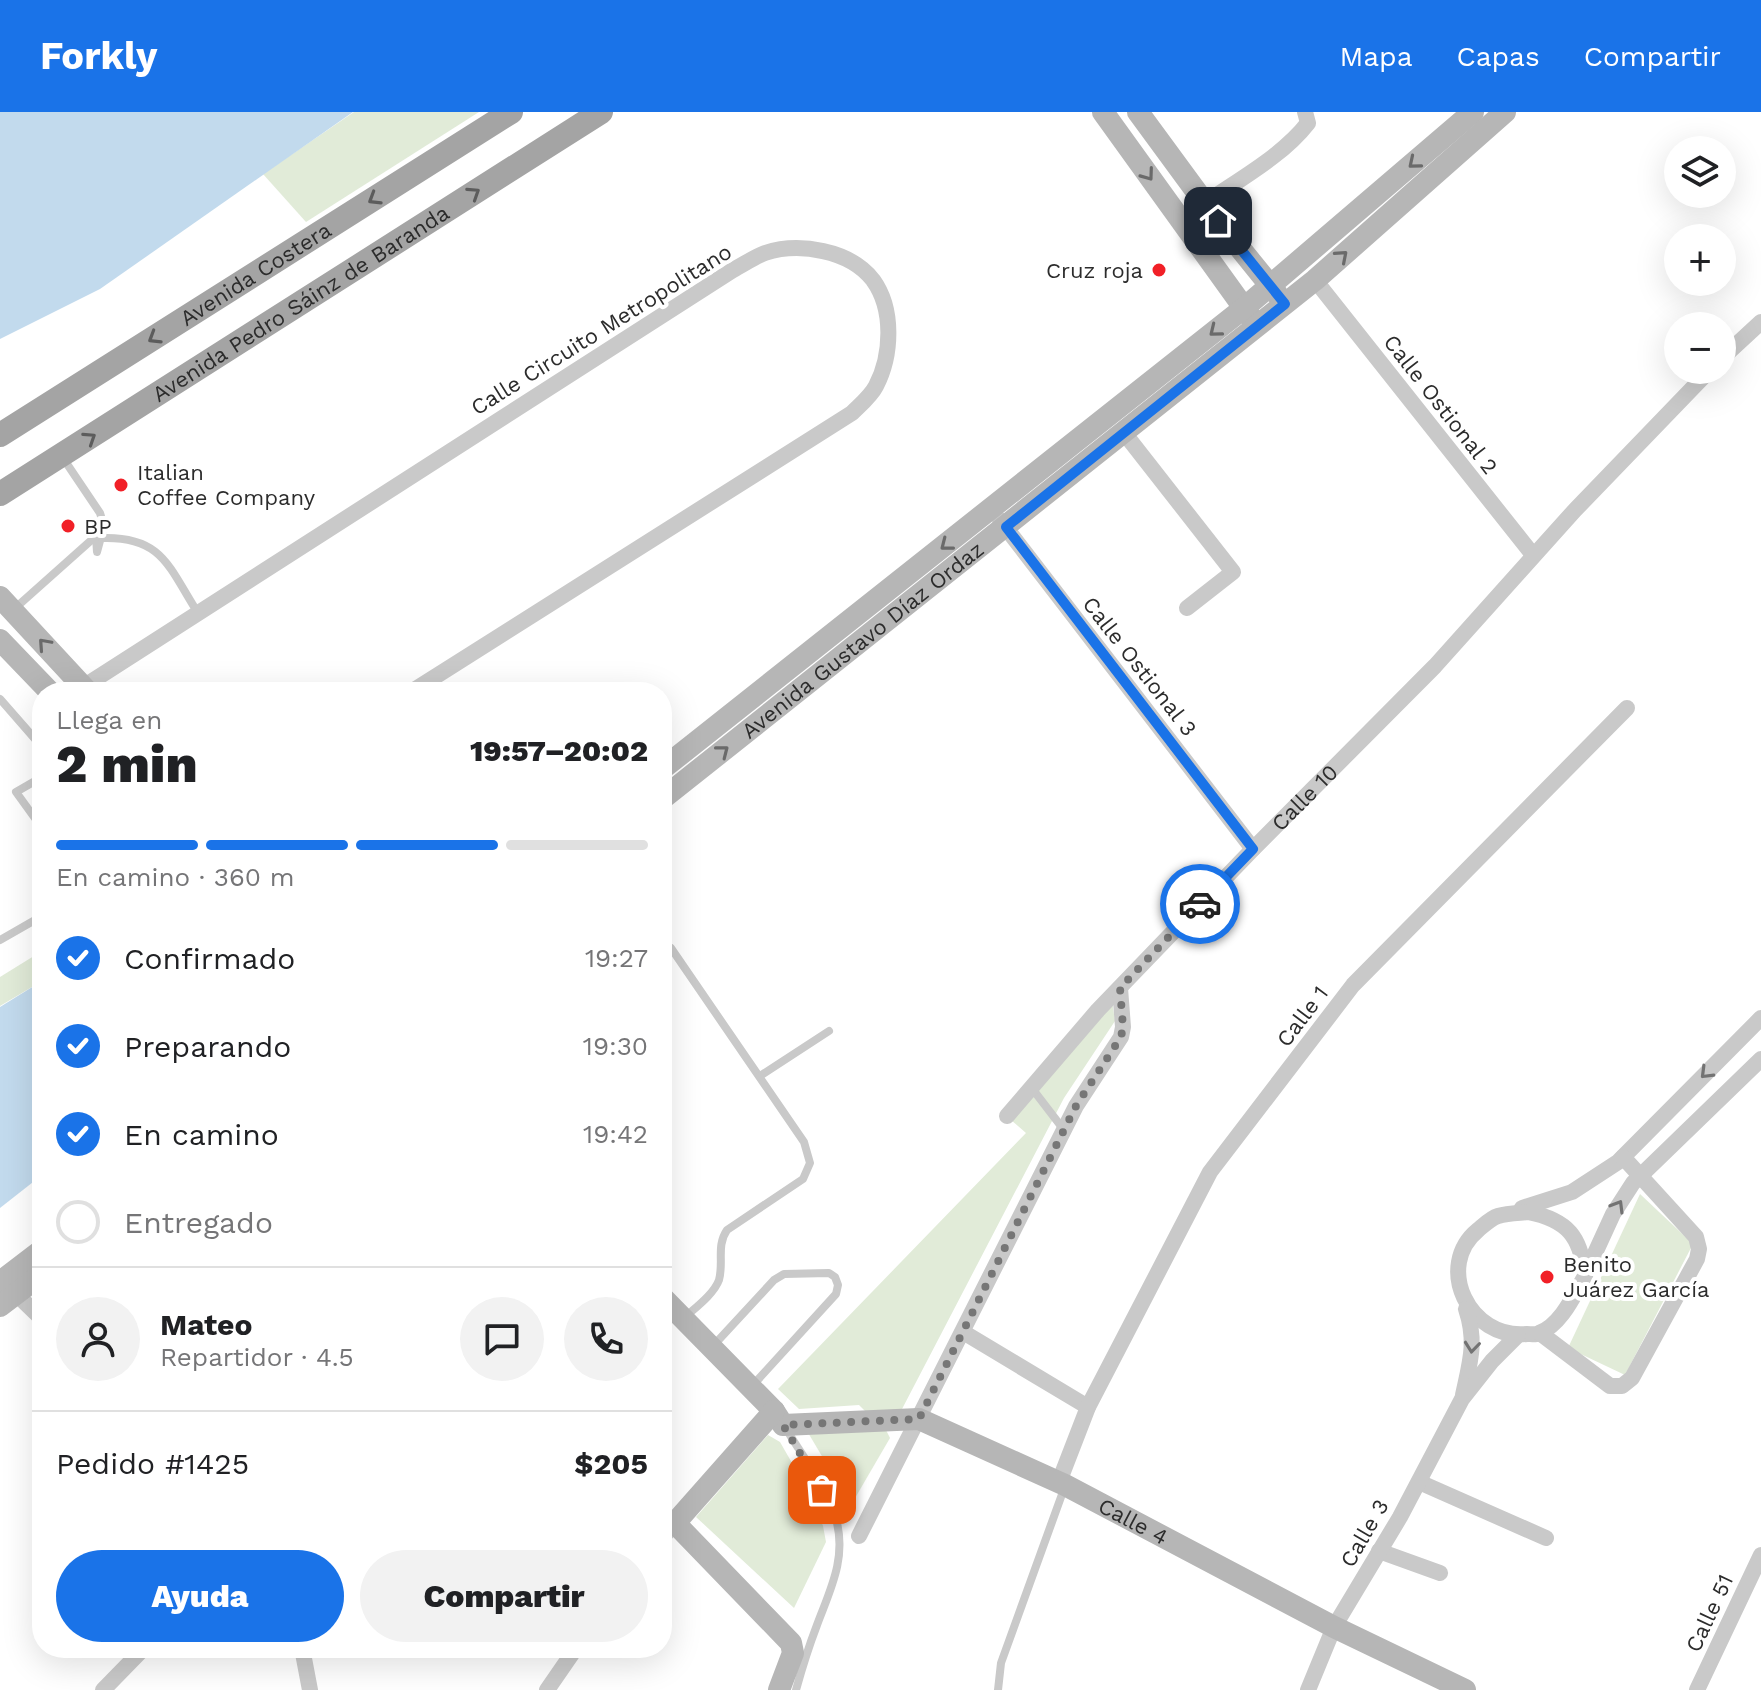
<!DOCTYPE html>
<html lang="es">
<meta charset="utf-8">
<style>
body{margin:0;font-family:"Work Sans",sans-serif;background:#f2f2f2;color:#202124;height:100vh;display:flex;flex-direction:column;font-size:30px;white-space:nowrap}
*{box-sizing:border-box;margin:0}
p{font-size:26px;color:#757577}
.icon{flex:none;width:44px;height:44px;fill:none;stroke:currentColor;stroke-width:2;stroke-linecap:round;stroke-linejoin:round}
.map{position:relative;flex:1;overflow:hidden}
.sheet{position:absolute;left:32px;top:570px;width:640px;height:976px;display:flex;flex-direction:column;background:#fff;border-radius:32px;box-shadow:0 8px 32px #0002}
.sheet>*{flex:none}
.fabs{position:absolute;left:1664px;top:24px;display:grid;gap:16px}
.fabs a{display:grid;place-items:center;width:72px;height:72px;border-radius:50%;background:#fff;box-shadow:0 8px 32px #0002;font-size:40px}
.pin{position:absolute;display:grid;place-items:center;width:68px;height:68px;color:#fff;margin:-34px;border-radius:16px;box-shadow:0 4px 12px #0006}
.courier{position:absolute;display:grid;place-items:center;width:80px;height:80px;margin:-40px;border:6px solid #1a73e8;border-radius:50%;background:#fff;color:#222;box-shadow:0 2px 10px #0007}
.summary em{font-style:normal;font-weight:800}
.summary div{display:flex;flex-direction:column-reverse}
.summary{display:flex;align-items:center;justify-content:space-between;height:136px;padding:0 24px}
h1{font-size:52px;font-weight:800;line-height:60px}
.bar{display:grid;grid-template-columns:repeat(4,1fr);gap:12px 8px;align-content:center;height:96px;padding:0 24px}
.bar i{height:10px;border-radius:6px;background:#e0e0e0}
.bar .current{background:#1a73e8}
.bar p{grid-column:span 4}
.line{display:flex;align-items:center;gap:20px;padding:0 24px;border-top:2px solid #e0e0e0}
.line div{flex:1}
.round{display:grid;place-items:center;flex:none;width:84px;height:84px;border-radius:42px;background:#f2f2f2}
ol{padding:0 24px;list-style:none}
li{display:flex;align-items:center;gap:24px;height:88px}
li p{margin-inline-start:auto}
li .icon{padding:8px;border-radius:50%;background:#1a73e8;color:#fff;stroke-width:4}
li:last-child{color:#757577}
li i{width:44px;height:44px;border:4px solid #e0e0e0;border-radius:50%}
.cta{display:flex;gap:16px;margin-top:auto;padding:16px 24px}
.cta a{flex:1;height:92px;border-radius:48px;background:#1a73e8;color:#fff;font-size:32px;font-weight:800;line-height:92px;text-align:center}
.cta a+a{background:#f2f2f2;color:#202124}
header{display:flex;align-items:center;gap:48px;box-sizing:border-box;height:112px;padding:0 40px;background:#1a73e8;color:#fff}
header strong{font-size:38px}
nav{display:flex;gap:44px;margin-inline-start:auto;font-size:28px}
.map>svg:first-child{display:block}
.green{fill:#e1ebd8}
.water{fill:#c2daed}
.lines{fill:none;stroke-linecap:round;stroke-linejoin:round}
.lane{stroke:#c9c9c9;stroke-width:8}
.street{stroke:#c9c9c9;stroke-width:16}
.secondary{stroke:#b6b6b6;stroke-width:22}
.primary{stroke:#a4a4a4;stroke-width:24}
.oneway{stroke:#6a6a6a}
.oneway2{stroke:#5c5c5c}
.oneway3{stroke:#737373}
.done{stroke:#767676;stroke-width:8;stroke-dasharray:0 14.4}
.route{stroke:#1a73e8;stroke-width:10}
.poi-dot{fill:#f12027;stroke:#fff;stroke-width:3}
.labels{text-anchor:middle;stroke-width:8;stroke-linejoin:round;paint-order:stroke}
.poi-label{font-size:22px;fill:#2c2c2c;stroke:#fff;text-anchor:start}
.street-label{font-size:22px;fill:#2c2c2c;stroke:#fff}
</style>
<header>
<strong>Forkly</strong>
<nav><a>Mapa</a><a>Capas</a><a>Compartir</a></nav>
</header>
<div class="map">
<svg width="1761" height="1578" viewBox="0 0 1761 1578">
<rect width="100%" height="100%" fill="#fff"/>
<!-- green -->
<g class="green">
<path d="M354,0H479L306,110L263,62Z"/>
<path d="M42,839V869L0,894V865Z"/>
<path d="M1112,889L1115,909L1064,986L901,1299L867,1301L859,1293L799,1297L778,1277L1026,1021L1011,1008Z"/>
<path d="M1640,1082L1693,1132L1625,1263L1568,1236Z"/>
<path d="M885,1316L890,1326L851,1393L807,1319Z"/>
<path d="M768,1323L780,1330L811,1384L823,1414L826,1430L794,1496L696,1405Z"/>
</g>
<!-- water -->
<g class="water">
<path d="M0,0H353L100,177L0,227Z"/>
<path d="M42,869V1063L0,1096V895Z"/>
</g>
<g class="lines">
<!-- lane -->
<g class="lane">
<path d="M63,346L100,401L104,414L97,440L96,424"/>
<path d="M102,426C163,424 169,456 198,501"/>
<path d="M13,498L96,424"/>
<path d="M0,587L42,635"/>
<path d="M42,665L16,680L42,716"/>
<path d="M0,828L42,804"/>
<path d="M671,836L804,1030L810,1051L803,1067L727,1118C716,1134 724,1150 719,1168C714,1182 695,1196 684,1206"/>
<path d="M760,964L829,919"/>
<path d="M1031,975L1064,1018"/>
<path d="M713,1234L774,1168L784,1162L829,1161L835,1165L838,1173L836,1182L753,1273"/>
<path d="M785,1315C802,1344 827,1375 836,1407C847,1446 830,1478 817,1513C809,1534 802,1556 796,1578"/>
<path d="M998,1578L1001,1551L1065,1374"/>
</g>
<!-- street -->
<g class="street">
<path d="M1181,109C1221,76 1277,51 1308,11L1305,0"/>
<path d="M1315,168L1533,443"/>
<path d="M1722,246L1761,210"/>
<path d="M1125,322L1233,460L1187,496"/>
<path d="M1000,408L1253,737"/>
<path d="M83,575L733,158C743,153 754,145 765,141C799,130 850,138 873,168C894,197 892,243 876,274C871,284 860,293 852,301L411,580"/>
<path id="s1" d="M1007,1004L1098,898L1253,737L1435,554L1575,398L1710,258"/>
<path d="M1522,1096L1572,1080L1618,1050L1761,906"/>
<path d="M1528,1100C1568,1108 1581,1125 1585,1164C1574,1183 1561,1213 1539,1221C1536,1223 1531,1222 1527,1222C1469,1228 1434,1154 1478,1118C1484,1113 1491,1106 1498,1104C1508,1101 1519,1101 1528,1100Z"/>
<path d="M1585,1163L1613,1102L1633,1071L1761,947"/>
<path d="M9,1175L42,1207"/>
<path d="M963,1220L1088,1295"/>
<path d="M1540,1221L1610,1274H1622L1632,1266L1697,1147L1699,1137L1696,1125L1623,1045"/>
<path d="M1463,1283C1470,1250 1477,1230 1466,1197"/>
<path d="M1059,1370L1088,1295L1210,1060L1353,873L1627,596"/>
<path d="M1419,1370L1546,1426"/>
<path d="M859,1424L1076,994L1121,925L1123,915L1120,876"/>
<path d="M662,1426L675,1411"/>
<path d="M1379,1439L1440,1461"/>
<path d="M302,1536L310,1578"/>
<path d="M103,1578L144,1536"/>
<path d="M547,1578L576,1536"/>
<path d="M1308,1578L1334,1515L1400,1405L1462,1287L1492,1249L1518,1223"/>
<path d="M1697,1578L1761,1443"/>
</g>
<!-- secondary -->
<g class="secondary">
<path d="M1103,0L1252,207"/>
<path d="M1138,0L1218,109L1277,182"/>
<path d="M0,485L88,580"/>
<path d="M0,528L50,580"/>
<path d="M662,657L1244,196L1473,0"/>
<path id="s2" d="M662,687L1315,168L1505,0"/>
<path d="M0,1170L42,1138"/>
<path id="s3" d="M662,1185L774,1299L783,1313L919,1307L1065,1373L1334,1515L1465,1578"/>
<path d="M0,1194L42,1162"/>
<path d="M774,1299L675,1411L791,1531L793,1541L779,1578"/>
</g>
<!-- primary -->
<g class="primary">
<path id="s4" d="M0,323L511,0"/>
<path id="s5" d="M0,382L601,0"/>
</g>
</g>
<!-- one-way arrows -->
<defs><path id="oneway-chevron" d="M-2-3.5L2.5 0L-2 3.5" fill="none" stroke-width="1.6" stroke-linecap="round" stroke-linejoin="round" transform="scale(2)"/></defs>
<g class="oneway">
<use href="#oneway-chevron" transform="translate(1414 51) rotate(140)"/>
<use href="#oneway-chevron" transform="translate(1148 63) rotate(54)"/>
<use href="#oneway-chevron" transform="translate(1342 144) rotate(-41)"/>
<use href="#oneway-chevron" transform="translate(1215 219) rotate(141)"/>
<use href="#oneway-chevron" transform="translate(946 433) rotate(142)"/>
<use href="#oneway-chevron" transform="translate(44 532) rotate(-132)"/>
<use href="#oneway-chevron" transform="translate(723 639) rotate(-38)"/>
</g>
<g class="oneway2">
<use href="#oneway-chevron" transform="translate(474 81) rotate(-33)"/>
<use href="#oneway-chevron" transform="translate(374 87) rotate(148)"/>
<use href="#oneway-chevron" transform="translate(154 226) rotate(148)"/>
<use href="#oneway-chevron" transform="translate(90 326) rotate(-33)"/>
</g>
<g class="oneway3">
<use href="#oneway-chevron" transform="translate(1706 961) rotate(135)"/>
<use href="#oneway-chevron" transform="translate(1618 1094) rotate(-59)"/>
<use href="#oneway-chevron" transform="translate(1472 1235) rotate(96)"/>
</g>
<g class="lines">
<!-- done -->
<path class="done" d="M822,1378L783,1313L919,1307L1076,994L1121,925L1123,915L1120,876L1200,792"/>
<!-- route -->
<path class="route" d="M1200,792L1253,737L1006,415L1285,192L1218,109"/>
</g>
<!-- markers -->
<g class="poi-dot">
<circle cx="1159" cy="158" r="8"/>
<circle cx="121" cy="373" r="8"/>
<circle cx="68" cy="414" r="8"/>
<circle cx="1547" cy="1165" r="8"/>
</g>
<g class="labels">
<!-- poi labels -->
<g class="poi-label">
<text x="1143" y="166" text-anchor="end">Cruz roja</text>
<text x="137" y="368">Italian<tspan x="137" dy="25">Coffee Company</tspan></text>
<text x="84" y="422">BP</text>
<text x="1563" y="1160">Benito<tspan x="1563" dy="25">Juárez García</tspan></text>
</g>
<!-- street labels -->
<g class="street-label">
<text dy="8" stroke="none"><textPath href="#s4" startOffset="302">Avenida Costera</textPath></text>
<text dy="8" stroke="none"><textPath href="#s5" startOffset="356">Avenida Pedro Sáinz de Baranda</textPath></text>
<text transform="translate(601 217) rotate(-32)" y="8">Calle Circuito Metropolitano</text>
<text transform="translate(1441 292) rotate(52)" y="8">Calle Ostional 2</text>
<text dy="8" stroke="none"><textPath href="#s2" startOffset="256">Avenida Gustavo Díaz Ordaz</textPath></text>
<text transform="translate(1140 554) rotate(52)" y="8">Calle Ostional 3</text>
<text dy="8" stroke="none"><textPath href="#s1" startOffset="436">Calle 10</textPath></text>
<text transform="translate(1302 904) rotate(-53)" y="8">Calle 1</text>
<text dy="8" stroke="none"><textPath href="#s3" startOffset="550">Calle 4</textPath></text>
<text transform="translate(1364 1421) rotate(-60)" y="8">Calle 3</text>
<text transform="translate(1709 1501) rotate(-65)" y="8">Calle 51</text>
</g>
</g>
</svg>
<div class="fabs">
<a><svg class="icon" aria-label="layers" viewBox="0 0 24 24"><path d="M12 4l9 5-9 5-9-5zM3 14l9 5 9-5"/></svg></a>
<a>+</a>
<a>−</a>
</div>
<div class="pin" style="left:822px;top:1378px;background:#ea580c"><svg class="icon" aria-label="bag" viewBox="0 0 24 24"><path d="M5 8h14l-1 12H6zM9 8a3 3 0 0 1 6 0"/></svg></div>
<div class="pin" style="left:1218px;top:109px;background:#1f2937"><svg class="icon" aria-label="home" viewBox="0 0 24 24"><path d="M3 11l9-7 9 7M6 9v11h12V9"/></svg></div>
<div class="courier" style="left:1200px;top:792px"><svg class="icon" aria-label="car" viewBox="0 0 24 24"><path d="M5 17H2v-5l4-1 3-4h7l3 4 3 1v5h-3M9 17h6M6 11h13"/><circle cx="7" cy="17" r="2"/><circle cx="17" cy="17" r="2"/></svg></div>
<section class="sheet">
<div class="summary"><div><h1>2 min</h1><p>Llega en</p></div><em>19:57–20:02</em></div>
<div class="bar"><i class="current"></i><i class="current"></i><i class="current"></i><i></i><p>En camino · 360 m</p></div>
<ol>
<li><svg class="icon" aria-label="check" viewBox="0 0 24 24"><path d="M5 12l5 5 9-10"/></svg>Confirmado<p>19:27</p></li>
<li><svg class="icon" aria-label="check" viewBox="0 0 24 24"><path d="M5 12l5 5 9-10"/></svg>Preparando<p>19:30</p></li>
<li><svg class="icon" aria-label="check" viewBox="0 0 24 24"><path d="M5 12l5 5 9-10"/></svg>En camino<p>19:42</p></li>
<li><i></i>Entregado</li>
</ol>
<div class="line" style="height:144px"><a class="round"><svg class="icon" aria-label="person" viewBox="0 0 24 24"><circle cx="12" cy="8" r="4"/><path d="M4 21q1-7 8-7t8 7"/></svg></a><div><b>Mateo</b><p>Repartidor · 4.5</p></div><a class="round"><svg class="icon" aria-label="chat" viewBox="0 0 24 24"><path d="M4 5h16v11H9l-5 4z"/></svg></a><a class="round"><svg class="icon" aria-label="phone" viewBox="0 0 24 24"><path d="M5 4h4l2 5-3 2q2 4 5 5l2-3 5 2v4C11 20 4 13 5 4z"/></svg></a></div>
<div class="line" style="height:104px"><div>Pedido #1425</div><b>$205</b></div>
<div class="cta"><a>Ayuda</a><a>Compartir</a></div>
</section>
</div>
